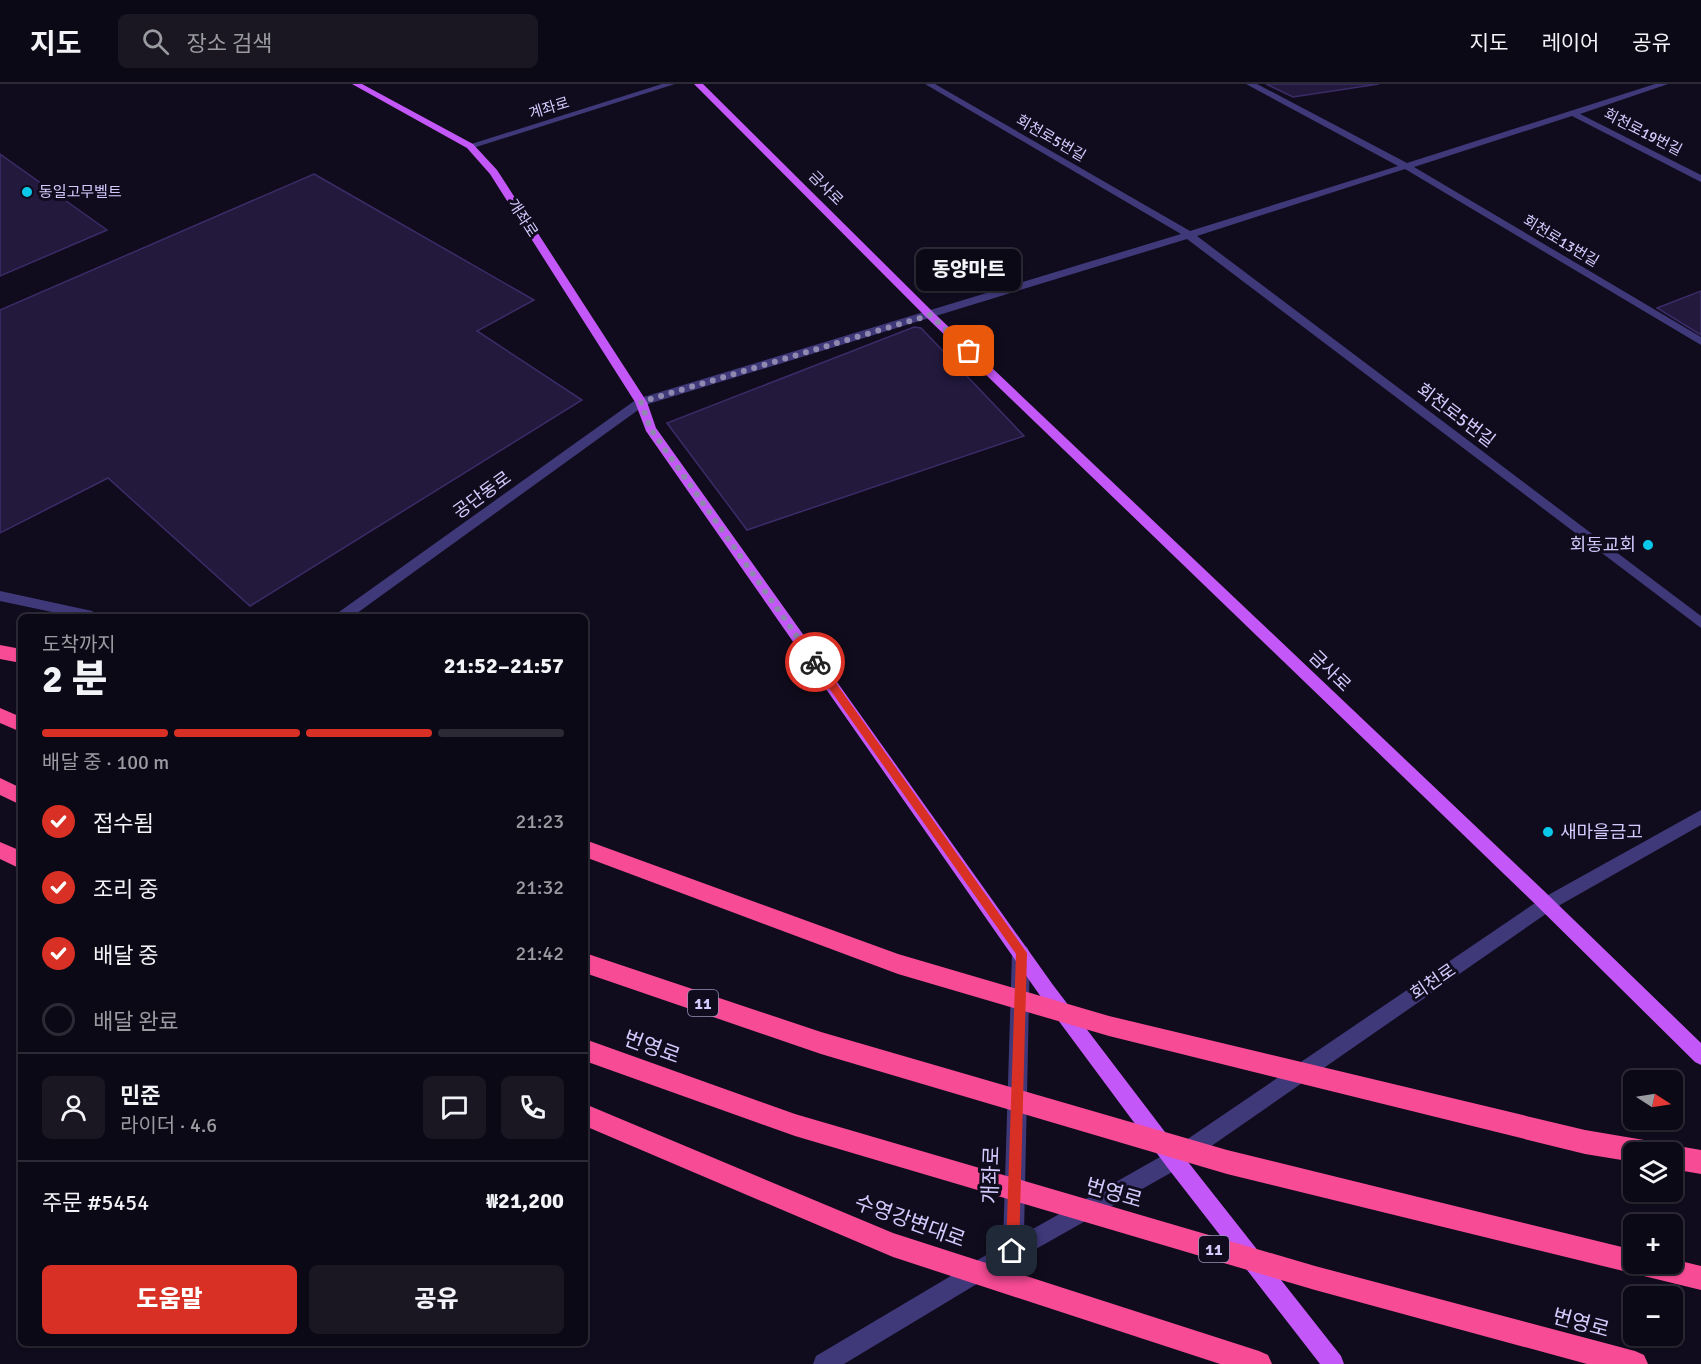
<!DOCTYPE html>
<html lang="ko">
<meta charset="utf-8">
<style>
body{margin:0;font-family:Signika,"Noto Sans KR",sans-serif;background:#1a1723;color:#f1f3f6;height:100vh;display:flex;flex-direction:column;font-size:22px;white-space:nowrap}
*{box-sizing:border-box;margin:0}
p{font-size:20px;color:#9a9aa1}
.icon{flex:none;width:33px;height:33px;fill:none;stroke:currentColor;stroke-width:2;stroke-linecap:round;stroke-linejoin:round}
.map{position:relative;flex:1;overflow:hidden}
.sheet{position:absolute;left:18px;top:530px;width:570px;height:732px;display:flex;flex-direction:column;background:#0c0916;border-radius:9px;box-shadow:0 2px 4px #0004,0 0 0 2px #2c2a35}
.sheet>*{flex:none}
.needle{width:39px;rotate:102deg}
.tools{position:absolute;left:1623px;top:986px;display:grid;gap:12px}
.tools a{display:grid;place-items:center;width:60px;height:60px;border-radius:9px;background:#0c0916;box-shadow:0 2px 4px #0004,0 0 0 2px #2c2a35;font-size:30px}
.pin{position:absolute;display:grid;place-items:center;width:51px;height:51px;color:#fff;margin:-26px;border-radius:12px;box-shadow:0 3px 9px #0006}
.courier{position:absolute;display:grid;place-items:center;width:60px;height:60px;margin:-30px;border:4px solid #d93025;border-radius:50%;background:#fff;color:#222;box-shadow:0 2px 8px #0007}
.bubble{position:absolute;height:42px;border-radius:9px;background:#0c0916;box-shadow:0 2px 4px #0004,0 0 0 2px #2c2a35;font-size:20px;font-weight:800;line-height:42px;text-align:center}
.summary em{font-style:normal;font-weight:800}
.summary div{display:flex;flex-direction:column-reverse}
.summary{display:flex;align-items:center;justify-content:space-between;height:102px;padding:0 24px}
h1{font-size:39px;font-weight:800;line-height:45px}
.bar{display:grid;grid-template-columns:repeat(4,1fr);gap:9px 6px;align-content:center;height:72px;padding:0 24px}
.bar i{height:8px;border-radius:4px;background:#2c2a35}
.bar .current{background:#d93025}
.bar p{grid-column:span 4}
.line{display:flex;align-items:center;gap:15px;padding:0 24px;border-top:2px solid #2c2a35}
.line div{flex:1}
.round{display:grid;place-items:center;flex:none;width:63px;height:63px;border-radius:9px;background:#1a1723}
ol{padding:0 24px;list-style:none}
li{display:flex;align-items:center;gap:18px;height:66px}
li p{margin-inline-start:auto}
li .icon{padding:6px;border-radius:50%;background:#d93025;color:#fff;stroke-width:4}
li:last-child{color:#9a9aa1}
li i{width:33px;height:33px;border:3px solid #2c2a35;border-radius:50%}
.button{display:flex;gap:12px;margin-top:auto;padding:12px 24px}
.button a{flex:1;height:69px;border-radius:9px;background:#d93025;color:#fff;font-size:24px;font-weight:800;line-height:69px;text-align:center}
.button a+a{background:#1a1723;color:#f1f3f6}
header{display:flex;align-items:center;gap:36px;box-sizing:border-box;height:84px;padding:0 30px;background:#0c0916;border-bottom:2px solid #2c2a35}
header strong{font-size:28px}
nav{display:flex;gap:33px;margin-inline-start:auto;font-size:21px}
.search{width:420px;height:54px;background:#1a1723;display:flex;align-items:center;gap:15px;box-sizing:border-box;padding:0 21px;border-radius:9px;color:#9a9aa1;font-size:22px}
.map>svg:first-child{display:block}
.building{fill:#22193d;stroke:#3b2c68;stroke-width:1.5}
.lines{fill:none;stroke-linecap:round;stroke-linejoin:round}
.minor{fill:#3f397a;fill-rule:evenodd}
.major{fill:#c357f7;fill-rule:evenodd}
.highway{fill:#f74b95;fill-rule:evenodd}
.route{fill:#d93025}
.done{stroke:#8f88af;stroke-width:6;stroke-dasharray:0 10.8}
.poi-dot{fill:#0ac8e9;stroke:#100c1d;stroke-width:2}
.labels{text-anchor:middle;stroke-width:6;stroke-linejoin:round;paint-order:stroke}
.far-street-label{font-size:15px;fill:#d3cbfd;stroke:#100c1d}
.far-poi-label{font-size:15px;fill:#d3cbfd;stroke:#100c1d;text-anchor:start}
.shield{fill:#100c1d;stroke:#9892ba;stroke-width:1.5}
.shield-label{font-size:16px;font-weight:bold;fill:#d3cbfd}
.street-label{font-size:18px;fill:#d3cbfd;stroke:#100c1d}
.poi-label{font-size:18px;fill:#d3cbfd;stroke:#100c1d;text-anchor:end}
.near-street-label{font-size:21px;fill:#d3cbfd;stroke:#100c1d}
</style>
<header>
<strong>지도</strong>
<div class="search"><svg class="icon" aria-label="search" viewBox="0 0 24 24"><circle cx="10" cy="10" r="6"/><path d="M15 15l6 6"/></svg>장소 검색</div>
<nav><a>지도</a><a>레이어</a><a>공유</a></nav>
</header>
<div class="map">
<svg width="1701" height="1280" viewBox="0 0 1701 1280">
<rect width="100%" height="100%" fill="#100c1d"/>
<!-- building -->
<g class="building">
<path d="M1266,0H1379L1293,13Z"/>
<path d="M0,70L107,146L0,192Z"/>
<path d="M314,90L534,216L477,247L582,316L250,522L108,394L0,449V226Z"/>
<path d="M1701,207V251L1657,224Z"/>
<path d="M914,243L921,244L1024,352L747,446L667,339Z"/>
</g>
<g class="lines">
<!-- minor -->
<g class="minor">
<path d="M662,0H675L473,64L465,62Z"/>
<path d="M925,0H935L1190,147L1398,82L1246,0H1257L1407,79L1655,0H1668L1580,30L1701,91V98L1572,32L1414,83L1701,253V261L1405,85L1197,152L1701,532V544L1187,155L645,321L353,532H337L339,528L637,315L1181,150Z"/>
<path d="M0,507L92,527L99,532H71L0,517Z"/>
<path d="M1701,726V741L1553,825L1181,1083L1020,1174L844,1280H813L816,1272L1003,1161L1012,869L1015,863L1021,861L1027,863L1030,869L1024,1150L1167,1069L1541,815Z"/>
</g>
<!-- major -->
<g class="major">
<path d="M352,0H362L473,60L497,86L647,318L656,344L1053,901L1181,1069L1341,1272L1344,1280H1320L1167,1083L1041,913L646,347L635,318L490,90L467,64Z"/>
<path d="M694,0H703L934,229L1543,806L1701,959V981L1695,978L1531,816L926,233Z"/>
</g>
<!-- highway -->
<g class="highway">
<path d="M0,561L21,565V579L0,575Z"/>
<path d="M0,624L21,633V648L0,639Z"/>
<path d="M0,694L21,704V721L0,711Z"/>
<path d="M585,756L898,870L1109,932L1585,1046L1644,1056L1652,1060L1656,1068H1634V1078L1585,1070L1109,952L898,890L585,773Z"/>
<path d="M0,758L21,767V785L0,775Z"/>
<path d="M585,869L821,948L1227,1066L1634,1166V1179H1672V1175L1701,1182V1206L1227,1090L821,970L585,889Z"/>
<path d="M585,955L795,1030L1315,1182L1635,1267L1644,1271L1648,1280H1587L1315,1206L795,1052L585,977Z"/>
<path d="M585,1020L893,1149L1259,1267L1268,1271L1272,1280H1220L893,1173L585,1042Z"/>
<path d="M1672,1061L1701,1066V1090L1672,1085V1068H1662L1664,1065Z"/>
</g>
</g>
<!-- route -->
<path class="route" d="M815,574L819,575L1027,869L1019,1167L1017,1172L1012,1174L1008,1172L1006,1167L1016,870L812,580V575Z"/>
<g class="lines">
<!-- done -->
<path class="done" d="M815,578L650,344L641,318L930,231L969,267"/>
</g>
<!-- markers -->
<g class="poi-dot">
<circle cx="27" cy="108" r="6"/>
<circle cx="1648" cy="461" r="6"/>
<circle cx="1548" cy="748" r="6"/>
</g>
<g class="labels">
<!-- far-street labels -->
<g class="far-street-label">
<text transform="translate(549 24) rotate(-17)" y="5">계좌로</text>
<text transform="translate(1643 48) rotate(27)" y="5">회천로19번길</text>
<text transform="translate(1051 54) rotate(30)" y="5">회천로5번길</text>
<text transform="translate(826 104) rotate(45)" y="5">금사로</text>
<text transform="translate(523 134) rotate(57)" y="5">개좌로</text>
<text transform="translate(1561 157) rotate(31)" y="5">회천로13번길</text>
</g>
<!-- far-poi labels -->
<g class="far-poi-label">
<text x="39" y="113">동일고무벨트</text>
</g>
<!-- shield labels -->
<g class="shield">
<rect x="688" y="906" width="30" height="26" rx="4.5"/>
<rect x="1199" y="1152" width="30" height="26" rx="4.5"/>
</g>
<g class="shield-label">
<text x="703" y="925">11</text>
<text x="1214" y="1171">11</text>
</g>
<!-- street labels -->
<g class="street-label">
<text transform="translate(1456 331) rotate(37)" y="6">회천로5번길</text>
<text transform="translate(482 411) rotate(-36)" y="6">공단동로</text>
<text transform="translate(1330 587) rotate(44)" y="6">금사로</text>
<text transform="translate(1433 898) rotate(-34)" y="6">회천로</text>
</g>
<!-- poi labels -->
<g class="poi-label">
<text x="1636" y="467">회동교회</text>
<text x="1560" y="754" text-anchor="start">새마을금고</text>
</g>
<!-- near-street labels -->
<g class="near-street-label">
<text transform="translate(652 963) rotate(20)" y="7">번영로</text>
<text transform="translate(991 1091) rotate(-88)" y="7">개좌로</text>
<text transform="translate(1114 1109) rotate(16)" y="7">번영로</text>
<text transform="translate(910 1137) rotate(20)" y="7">수영강변대로</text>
<text transform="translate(1581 1239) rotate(15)" y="7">번영로</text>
</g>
</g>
</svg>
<div class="tools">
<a><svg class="needle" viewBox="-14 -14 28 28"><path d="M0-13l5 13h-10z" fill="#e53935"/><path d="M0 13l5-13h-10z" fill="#9a9aa1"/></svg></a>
<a><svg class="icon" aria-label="layers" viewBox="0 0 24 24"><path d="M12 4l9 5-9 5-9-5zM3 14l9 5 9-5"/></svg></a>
<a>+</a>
<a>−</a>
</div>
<div class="pin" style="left:969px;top:267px;background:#ea580c"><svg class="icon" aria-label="bag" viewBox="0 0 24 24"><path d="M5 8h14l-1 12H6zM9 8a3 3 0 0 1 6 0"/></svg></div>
<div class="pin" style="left:1012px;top:1167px;background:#1f2937"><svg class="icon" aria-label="home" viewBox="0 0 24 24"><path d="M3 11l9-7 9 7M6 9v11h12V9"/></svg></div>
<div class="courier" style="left:815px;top:578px"><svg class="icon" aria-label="bike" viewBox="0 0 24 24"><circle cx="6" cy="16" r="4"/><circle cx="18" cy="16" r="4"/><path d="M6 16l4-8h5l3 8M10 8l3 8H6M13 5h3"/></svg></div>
<div class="bubble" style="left:916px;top:165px;width:105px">동양마트</div>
<section class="sheet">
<div class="summary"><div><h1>2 분</h1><p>도착까지</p></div><em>21:52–21:57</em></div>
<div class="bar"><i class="current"></i><i class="current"></i><i class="current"></i><i></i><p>배달 중 · 100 m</p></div>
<ol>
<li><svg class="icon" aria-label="check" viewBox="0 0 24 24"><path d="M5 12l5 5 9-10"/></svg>접수됨<p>21:23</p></li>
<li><svg class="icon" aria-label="check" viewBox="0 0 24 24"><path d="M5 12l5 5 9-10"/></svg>조리 중<p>21:32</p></li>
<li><svg class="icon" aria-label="check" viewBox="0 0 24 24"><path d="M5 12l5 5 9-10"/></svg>배달 중<p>21:42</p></li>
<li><i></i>배달 완료</li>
</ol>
<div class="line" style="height:108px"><a class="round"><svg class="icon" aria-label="person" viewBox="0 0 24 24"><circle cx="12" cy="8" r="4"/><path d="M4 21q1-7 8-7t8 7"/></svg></a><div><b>민준</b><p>라이더 · 4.6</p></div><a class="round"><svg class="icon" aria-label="chat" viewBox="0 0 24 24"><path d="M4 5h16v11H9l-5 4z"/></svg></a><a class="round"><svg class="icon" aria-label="phone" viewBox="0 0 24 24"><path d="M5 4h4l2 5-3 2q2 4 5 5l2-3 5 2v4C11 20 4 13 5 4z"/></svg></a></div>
<div class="line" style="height:78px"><div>주문 #5454</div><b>₩21,200</b></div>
<div class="button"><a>도움말</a><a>공유</a></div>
</section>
</div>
